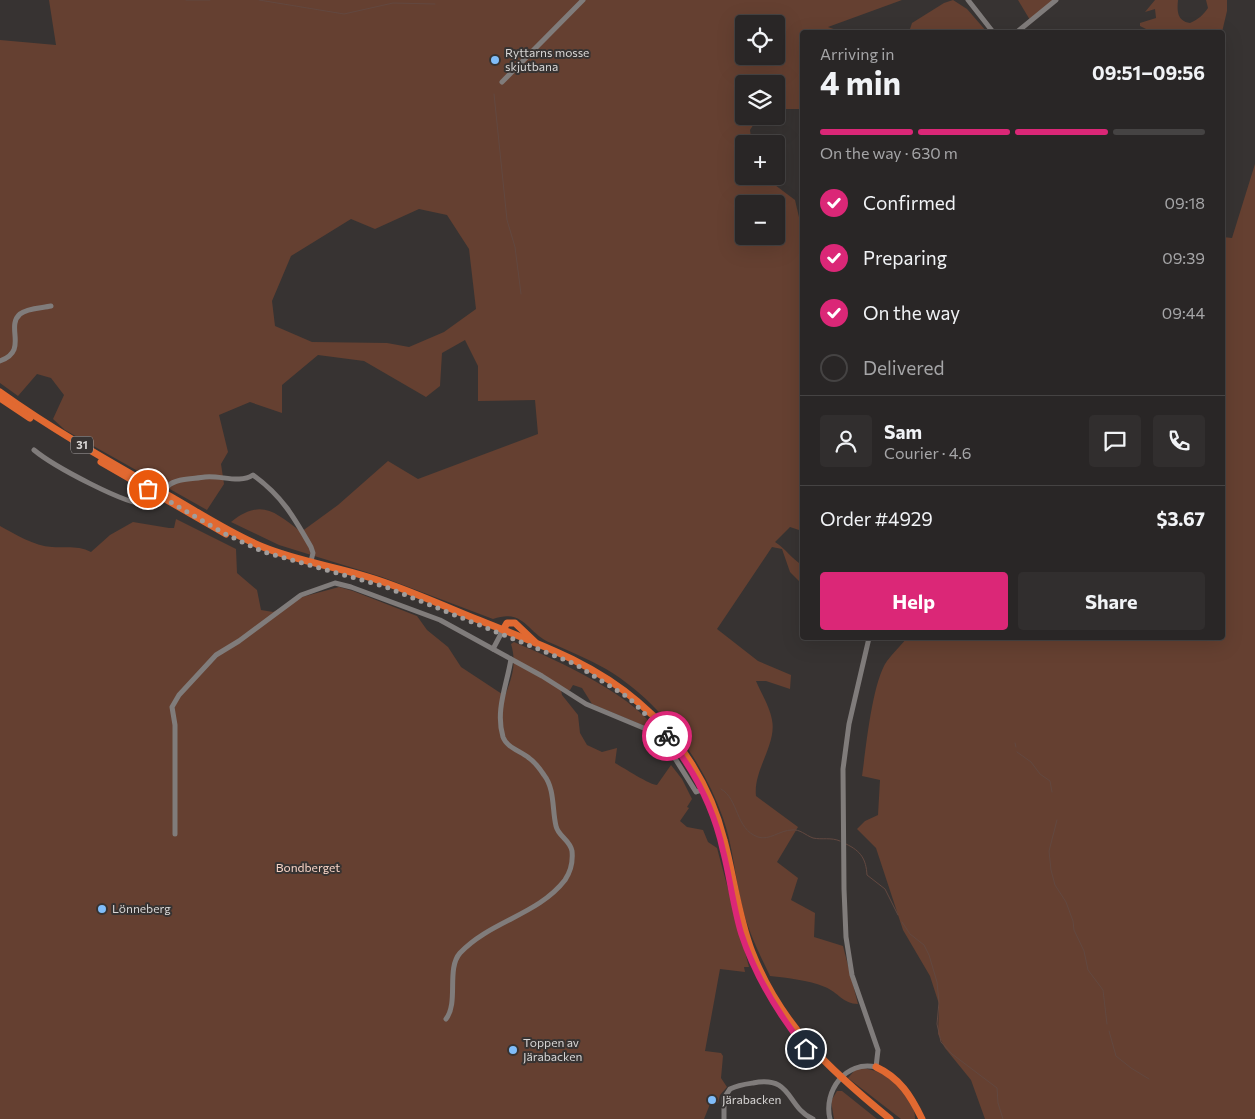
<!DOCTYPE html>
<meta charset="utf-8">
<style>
body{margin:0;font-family:Commissioner,sans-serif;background:#312e2e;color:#f1f3f6;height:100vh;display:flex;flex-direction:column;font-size:19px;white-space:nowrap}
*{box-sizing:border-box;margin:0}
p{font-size:16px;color:#a5a5a7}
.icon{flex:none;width:28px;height:28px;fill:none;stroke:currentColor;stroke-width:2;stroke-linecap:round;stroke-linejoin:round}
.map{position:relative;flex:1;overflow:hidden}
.drawer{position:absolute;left:800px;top:30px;width:425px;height:610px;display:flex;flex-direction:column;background:#292626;border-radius:5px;box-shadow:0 5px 20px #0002,0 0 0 1px #454343}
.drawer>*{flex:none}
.tools{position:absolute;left:735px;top:15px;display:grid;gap:10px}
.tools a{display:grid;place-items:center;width:50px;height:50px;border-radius:5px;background:#292626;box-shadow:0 5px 20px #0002,0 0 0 1px #454343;font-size:25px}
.pin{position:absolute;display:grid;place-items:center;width:42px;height:42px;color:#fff;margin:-21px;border:2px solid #fff;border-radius:50%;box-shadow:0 1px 5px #0007}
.courier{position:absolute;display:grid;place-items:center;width:50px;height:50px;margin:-25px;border:4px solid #db2777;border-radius:50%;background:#fff;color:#222;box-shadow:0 1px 6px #0007}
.head em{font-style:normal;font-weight:700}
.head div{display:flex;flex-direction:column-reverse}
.head{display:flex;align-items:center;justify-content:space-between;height:85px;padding:0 20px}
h1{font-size:32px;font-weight:700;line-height:38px}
.bar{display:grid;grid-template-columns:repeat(4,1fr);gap:8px 5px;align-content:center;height:60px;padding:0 20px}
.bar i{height:6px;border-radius:4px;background:#454343}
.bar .active{background:#db2777}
.bar p{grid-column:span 4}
.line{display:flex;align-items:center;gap:12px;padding:0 20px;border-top:1px solid #454343}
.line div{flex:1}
.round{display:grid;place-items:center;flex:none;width:52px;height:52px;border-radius:5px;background:#312e2e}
ol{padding:0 20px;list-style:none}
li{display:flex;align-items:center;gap:15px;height:55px}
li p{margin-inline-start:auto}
li .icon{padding:5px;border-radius:50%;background:#db2777;color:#fff;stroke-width:4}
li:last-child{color:#a5a5a7}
li i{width:28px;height:28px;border:2px solid #454343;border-radius:50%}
.button{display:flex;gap:10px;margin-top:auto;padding:10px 20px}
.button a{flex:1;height:58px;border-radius:5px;background:#db2777;color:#fff;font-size:20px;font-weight:700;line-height:58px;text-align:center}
.button a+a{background:#312e2e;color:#f1f3f6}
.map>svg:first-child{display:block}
.green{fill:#654031;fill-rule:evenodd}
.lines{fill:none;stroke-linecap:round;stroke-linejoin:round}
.stream{stroke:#624840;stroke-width:1}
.minor{stroke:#807c7b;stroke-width:5}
.highway{stroke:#e16931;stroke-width:7}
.done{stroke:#a09d9c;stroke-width:5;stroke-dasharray:0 9}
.route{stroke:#db2777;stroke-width:6}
.poi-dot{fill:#80bdfa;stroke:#373332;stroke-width:2}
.labels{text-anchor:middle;stroke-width:4;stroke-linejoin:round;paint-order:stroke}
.shield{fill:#373332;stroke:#a8a5a4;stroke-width:1}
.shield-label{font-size:11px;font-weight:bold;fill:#d8d6d5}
.poi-label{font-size:12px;fill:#d8d6d5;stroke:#373332;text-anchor:start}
.park-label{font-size:12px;fill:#f8d4c6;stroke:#373332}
</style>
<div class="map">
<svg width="1255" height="1119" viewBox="0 0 1255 1119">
<rect width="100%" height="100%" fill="#373332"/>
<!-- green -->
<g class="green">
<path d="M49,0H902L828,27L842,32H802V113L800,109H776V84H744V116H759L750,130L752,144H744V176H763L795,200L802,230V531L790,527L775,542C786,549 792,559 802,565V584L790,572L782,549L772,547L717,629L758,661L791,675L790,689L766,681H756C761,693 770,707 772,720C777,744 753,770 756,796L798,827L777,862L798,878L791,900L815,913L814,937L843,946L858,1004C843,1004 838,992 825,987C808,980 788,978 770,976C759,953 748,931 742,906C735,877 733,846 723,818C702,759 660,701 606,669C588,659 569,651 551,643C527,634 525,608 493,619L382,577L279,545L231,522C261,498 275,512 301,532L338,505L388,461L418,479L538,434L535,400L478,401V366L465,340L442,353L440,386L426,397L364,361L318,355L282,385V413L250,402L219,415L228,452L221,464L224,484L207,510L65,430L53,419L64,395L51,378L37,374L18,396L0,383V40L56,45ZM744,24H776V56H744ZM744,204H776V236H744ZM419,209L447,215L469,249L476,309L444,332L409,347L387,343L312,342L275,326L272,301L291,256L351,219L375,229Z"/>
<path d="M953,0L967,9L987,32H909L912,23L944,3Z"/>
<path d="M1018,0H1055L1030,20Z"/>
<path d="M1155,0H1178C1177,11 1177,21 1190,23C1199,19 1203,15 1208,8L1206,0H1227V11L1222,32H1152L1140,26V23L1156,18L1155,9L1145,12Z"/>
<path d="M1255,164V1119H985L971,1080L945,1048L938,1034L939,1004L930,976L903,930L876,848L857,829L865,821L878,815L880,780L862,776C866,749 872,682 887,661C893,653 901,645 907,638H1222L1223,237L1232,238Z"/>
<path d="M176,519L236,549L237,573L257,590L261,610L273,612L302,597L339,587L353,591L417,616L427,630L448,647L461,667L505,696C512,677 517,664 511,644L514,642C560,662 637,695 664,740C667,745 667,752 669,758L661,756L646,735L647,727L592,704L582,688L573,685L570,690H561L562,695L578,715L580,733L587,745L602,752L617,748L615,763C624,768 650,785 657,785L671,765L682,779L692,799L687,807L689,808L680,821L687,827L703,830L708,842L717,848L749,967H744L745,972L720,969L705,1051L721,1053L723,1056L721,1078L727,1087L720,1095L718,1103L712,1099L704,1119H0V526C15,534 34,546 52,547C65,548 79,545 91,552L110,535L133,522L169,528H174Z"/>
<path d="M862,1068C886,1070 915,1094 915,1119H901L848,1078L855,1070Z"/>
<path d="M837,1091H842L877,1119H834L831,1101Z"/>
</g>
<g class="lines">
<!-- stream -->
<g class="stream">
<path d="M186,0H210"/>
<path d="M259,0L344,14L393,3L435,4"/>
<path d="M494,94L507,220L515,247L521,294"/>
<path d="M1015,743L1016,747"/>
<path d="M1017,752L1031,762L1040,774L1050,781L1052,792"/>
<path d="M721,789C739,799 735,829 758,837C769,841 780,830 792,830C800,829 805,835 813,838C822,840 831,837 840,841"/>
<path d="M1057,820L1049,851L1051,870L1055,885L1066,902L1073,921L1074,930L1084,951L1088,970L1103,990L1107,1024"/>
<path d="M846,844C861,851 866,859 867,875L885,889L898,915"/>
<path d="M902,922L910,934L924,945L929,955L937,982L939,1002L937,1024L941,1042L952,1054L997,1088L998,1103L1003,1119"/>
<path d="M1109,1031L1116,1056L1131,1068L1149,1079"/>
</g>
<!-- minor -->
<g class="minor">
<path d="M968,0L993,32"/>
<path d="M1017,32L1056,0"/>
<path d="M502,82L583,0"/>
<path d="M0,361C29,351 5,327 20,314C27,308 42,308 51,306"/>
<path d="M34,450C52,465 128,507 151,505C159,505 162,491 168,486C176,478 194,479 205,477C220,475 240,484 253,475C282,496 294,517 311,547L313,553L311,561"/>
<path d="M493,649L503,630"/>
<path d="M175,834V725L172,707L179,695L216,655L239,641L301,595L335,583L351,587L440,620L542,676L586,704L646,729L658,738L676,760L696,792L702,790"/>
<path d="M446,1019C459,1002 446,969 460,953C490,921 538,915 565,880C571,871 573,861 572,851C570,840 558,836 556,826C552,810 555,789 544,775C540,769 535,762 529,758C521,751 507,748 503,737C495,710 507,685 511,659"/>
<path d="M724,1119V1098L730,1089C738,1085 746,1084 753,1083C793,1075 786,1107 813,1119"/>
<path d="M830,1119C823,1091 846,1060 876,1067L878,1050L852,975L846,937L844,889L843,769L849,724L869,638"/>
</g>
<!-- highway -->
<g class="highway">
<path d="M0,392C53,430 110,462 166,494C198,512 229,533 263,547C297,561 333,566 368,577C405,588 441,605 476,619C533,642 591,661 638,702C680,737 711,787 724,840C734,877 738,916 752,952C781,1026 830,1070 890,1119"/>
<path d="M0,398L30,418"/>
<path d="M101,462L226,534"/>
<path d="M503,630L507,623H515L535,642"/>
<path d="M876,1067C900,1078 911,1096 922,1119"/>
</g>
</g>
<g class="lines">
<!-- done -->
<path class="done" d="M148,489L225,534L264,552L386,587L575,664L629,698L667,736"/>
<!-- route -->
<path class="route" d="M667,736C694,770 714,809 723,851C730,878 733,906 741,933C755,976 778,1014 806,1049"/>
</g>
<!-- markers -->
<g class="poi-dot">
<circle cx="495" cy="60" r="5"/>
<circle cx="102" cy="909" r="5"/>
<circle cx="513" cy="1050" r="5"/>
<circle cx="712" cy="1100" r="5"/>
</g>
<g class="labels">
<!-- shield labels -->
<rect class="shield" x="71" y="436.5" width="22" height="17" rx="4"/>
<g class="shield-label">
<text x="82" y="449">31</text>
</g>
<!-- poi labels -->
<g class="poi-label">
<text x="505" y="57">Ryttarns mosse<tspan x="505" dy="14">skjutbana</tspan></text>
<text x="112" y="913">Lönneberg</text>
<text x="523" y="1047">Toppen av<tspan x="523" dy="14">Järabacken</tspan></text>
<text x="722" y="1104">Järabacken</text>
</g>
<!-- park labels -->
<g class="park-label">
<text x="308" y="872">Bondberget</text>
</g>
</g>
</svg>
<div class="tools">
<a><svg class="icon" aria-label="locate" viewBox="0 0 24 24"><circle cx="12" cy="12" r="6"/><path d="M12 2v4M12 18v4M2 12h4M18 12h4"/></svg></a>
<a><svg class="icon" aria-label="layers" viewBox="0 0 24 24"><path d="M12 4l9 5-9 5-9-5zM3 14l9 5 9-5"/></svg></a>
<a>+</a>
<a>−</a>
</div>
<div class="pin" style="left:148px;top:489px;background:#ea580c"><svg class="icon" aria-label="bag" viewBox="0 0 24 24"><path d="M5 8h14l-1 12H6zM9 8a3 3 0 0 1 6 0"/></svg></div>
<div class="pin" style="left:806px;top:1049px;background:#1f2937"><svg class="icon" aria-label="home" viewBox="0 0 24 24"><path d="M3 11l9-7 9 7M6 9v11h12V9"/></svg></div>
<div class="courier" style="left:667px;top:736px"><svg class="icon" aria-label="bike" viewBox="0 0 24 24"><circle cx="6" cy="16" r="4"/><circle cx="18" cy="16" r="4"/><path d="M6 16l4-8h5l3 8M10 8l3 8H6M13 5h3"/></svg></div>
<section class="drawer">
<div class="head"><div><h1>4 min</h1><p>Arriving in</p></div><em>09:51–09:56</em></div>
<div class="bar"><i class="active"></i><i class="active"></i><i class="active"></i><i></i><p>On the way · 630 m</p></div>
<ol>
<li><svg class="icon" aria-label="check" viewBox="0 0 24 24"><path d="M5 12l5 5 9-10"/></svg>Confirmed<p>09:18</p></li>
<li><svg class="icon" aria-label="check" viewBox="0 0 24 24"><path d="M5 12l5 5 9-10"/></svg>Preparing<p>09:39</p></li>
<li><svg class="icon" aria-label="check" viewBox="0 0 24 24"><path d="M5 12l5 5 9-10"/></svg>On the way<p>09:44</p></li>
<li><i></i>Delivered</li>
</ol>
<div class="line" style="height:90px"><a class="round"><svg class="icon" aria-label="person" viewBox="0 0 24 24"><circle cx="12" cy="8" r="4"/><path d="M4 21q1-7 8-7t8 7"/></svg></a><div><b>Sam</b><p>Courier · 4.6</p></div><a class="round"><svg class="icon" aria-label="chat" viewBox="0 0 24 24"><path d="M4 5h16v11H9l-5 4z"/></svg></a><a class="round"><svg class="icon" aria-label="phone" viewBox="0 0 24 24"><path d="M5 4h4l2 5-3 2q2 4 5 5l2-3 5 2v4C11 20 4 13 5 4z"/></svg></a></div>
<div class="line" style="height:65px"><div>Order #4929</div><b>$3.67</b></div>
<div class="button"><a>Help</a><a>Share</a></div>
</section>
</div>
